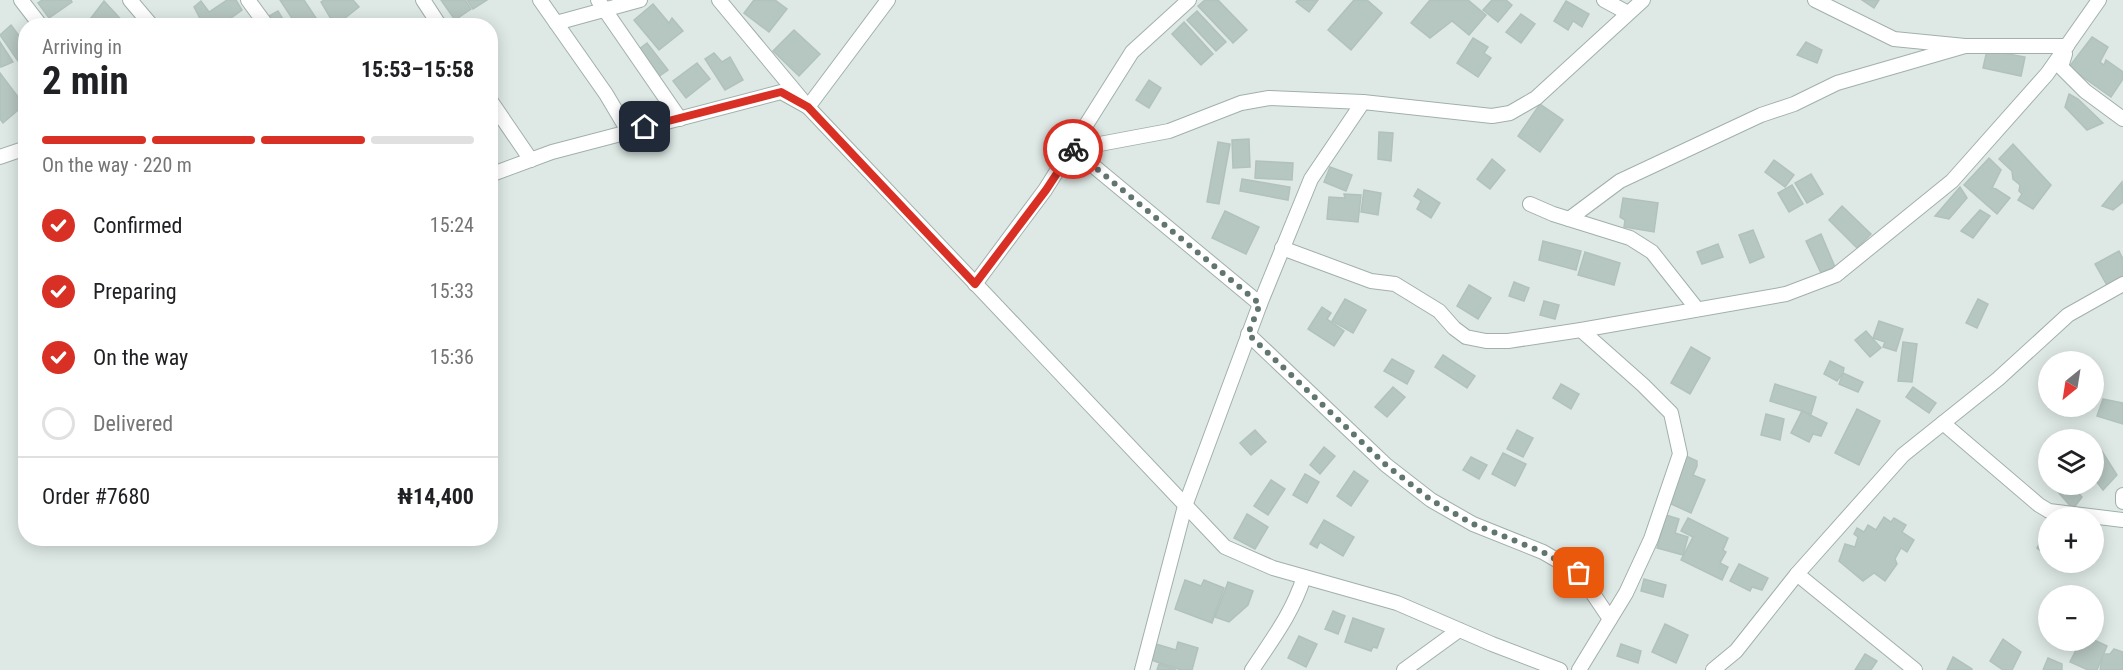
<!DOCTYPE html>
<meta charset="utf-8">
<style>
body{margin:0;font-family:"Roboto Condensed",sans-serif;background:#f6f6f6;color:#202124;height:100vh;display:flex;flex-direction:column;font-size:22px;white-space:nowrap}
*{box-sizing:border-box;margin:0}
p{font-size:20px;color:#757577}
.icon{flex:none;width:33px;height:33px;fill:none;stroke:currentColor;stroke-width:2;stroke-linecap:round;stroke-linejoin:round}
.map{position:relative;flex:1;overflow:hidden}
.side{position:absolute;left:18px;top:18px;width:480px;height:528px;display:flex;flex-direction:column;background:#fff;border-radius:24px;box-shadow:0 3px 15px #0003}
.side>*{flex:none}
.needle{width:39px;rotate:210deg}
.controls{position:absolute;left:2038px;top:351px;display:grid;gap:12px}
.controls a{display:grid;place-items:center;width:66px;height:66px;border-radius:50%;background:#fff;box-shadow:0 3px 15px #0003;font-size:30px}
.pin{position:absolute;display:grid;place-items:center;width:51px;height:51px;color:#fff;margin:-26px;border-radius:12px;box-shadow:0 3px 9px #0006}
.courier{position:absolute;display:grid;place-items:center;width:60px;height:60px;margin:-30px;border:4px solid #d93025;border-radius:50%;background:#fff;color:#222;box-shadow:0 2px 8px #0007}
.head em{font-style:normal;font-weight:700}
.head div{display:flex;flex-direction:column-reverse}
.head{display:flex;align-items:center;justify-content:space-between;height:102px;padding:0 24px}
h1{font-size:39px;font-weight:700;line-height:45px}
.bar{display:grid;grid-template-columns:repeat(4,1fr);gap:9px 6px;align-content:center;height:72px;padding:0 24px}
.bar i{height:8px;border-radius:4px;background:#e0e0e0}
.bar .on{background:#d93025}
.bar p{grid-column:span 4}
.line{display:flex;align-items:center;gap:15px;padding:0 24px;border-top:2px solid #e0e0e0}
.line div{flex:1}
ol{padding:0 24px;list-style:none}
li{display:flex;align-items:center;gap:18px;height:66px}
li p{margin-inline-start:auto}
li .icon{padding:6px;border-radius:50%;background:#d93025;color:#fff;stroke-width:4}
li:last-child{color:#757577}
li i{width:33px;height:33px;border:3px solid #e0e0e0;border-radius:50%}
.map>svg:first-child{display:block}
.building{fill:#b6c6c1;stroke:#b1c2bc;stroke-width:1.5}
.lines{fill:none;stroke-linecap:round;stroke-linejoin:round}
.street-casing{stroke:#a1b0ac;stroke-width:16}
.street{stroke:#fff;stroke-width:14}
.done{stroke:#627671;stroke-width:6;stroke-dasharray:0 10.8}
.route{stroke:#d93025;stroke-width:8}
</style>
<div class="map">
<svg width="2123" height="670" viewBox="0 0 2123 670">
<rect width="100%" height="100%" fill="#dee9e5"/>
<!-- building -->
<g class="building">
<path d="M42,0H71L72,2L49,18L38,3Z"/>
<path d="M227,0H236L242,10L220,26H204L194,7L201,1L209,12Z"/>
<path d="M280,0H304L320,24L317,26H297Z"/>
<path d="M324,0H353L359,7L335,26L321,2Z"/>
<path d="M441,0H465L471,9L455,20Z"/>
<path d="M467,0H487L473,9Z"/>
<path d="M754,0H775L787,9L769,32L744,13Z"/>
<path d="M1205,0H1218L1247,30L1233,43L1198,6Z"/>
<path d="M1298,0H1318L1309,12L1296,2Z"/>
<path d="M1354,0H1367L1382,13L1351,50L1328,30Z"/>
<path d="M1430,0H1468L1486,15L1469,35L1452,21L1430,38L1411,23Z"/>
<path d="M1492,0H1506L1512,5L1498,22L1483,10Z"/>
<path d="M1862,0H1879L1874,8Z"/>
<path d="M104,1L127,26H99L91,18Z"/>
<path d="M1566,1L1589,14L1582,27L1573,21L1568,30L1554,21Z"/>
<path d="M653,4L669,23L672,18L683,31L659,50L634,20Z"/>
<path d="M278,11L287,26H275L269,16Z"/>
<path d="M1197,11L1226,42L1216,51L1187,20Z"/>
<path d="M1521,14L1535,24L1521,43L1506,32Z"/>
<path d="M1184,22L1213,54L1201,65L1172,34Z"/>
<path d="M11,25L26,45V57L18,61L0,35Z"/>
<path d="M794,30L820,54L799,76L773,51Z"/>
<path d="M2092,37L2108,47L2100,62L2104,65L2106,60L2123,72V79L2111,97L2069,67Z"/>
<path d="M1473,38L1488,47L1484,53L1491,58L1478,77L1457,63Z"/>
<path d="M0,42L13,62L1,67L0,66Z"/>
<path d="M1806,42L1822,50L1817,63L1797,55Z"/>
<path d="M647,43L668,70L658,77L638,50Z"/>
<path d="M1987,50L2025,57L2021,76L1983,68Z"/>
<path d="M714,53L722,62L730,57L743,80L725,90L705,59Z"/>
<path d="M697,63L710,79L686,98L673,81Z"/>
<path d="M0,73L24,105L3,123L0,119Z"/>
<path d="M1149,80L1161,88L1149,108L1136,100Z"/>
<path d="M2069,94L2078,99L2103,123L2087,130L2065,107Z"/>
<path d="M1540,104L1563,120L1540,152L1518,136Z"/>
<path d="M1379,132L1393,133L1391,161L1378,159Z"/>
<path d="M1249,139L1250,167L1233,168L1232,140Z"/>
<path d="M1218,142L1230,144L1219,204L1207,202Z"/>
<path d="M2013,144L2051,185L2033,209L2018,200L2022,194L2019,191L2020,185L2013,179L2012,171L1999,159Z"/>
<path d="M1989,158L2001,170L1992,188L1996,189L2010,198L1997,214L1964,185Z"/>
<path d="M1492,159L1505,170L1490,189L1477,179Z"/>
<path d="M1774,160L1794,175L1785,187L1765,172Z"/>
<path d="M1256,161L1293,163L1292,180L1255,178Z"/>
<path d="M1330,167L1352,175L1346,191L1324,182Z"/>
<path d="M1811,174L1823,194L1807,203L1795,183Z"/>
<path d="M1242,179L1290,187L1288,200L1240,191Z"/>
<path d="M2122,182L2123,202L2113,210L2102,206Z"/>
<path d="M1792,185L1803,204L1789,212L1778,193Z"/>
<path d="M1960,187L1967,198L1949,219L1935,216Z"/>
<path d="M1418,189L1440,203L1431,218L1417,209L1421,201L1414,196Z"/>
<path d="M1364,190L1381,193L1378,215L1361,212Z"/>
<path d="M1344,194L1361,195L1358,222L1327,219L1329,197L1345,198Z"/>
<path d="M1623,198L1658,203L1654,232L1624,227L1625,220L1620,217Z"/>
<path d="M1842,206L1871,234L1857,248L1829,220Z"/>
<path d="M1980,210L1990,216L1973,238L1961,231Z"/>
<path d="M1225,211L1259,227L1246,254L1212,238Z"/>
<path d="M1753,230L1764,257L1750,263L1739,235Z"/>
<path d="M1821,234L1835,267L1821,273L1806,241Z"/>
<path d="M1543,241L1581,251L1576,270L1539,260Z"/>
<path d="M1718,244L1723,257L1702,264L1697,252Z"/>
<path d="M2119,251L2123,259V279L2108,287L2095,264Z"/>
<path d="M1585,252L1620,263L1614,285L1578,275Z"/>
<path d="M1514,282L1529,288L1524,301L1509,296Z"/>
<path d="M1469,285L1491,298L1478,319L1457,306Z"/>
<path d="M1345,299L1366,310L1353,333L1332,321Z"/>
<path d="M1978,299L1988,304L1977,328L1966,323Z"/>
<path d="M1544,301L1559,305L1555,319L1540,315Z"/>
<path d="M1322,307L1331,313L1327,319L1344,331L1334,346L1308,329Z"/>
<path d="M1879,321L1903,329L1896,351L1883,347L1885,342L1873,338Z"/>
<path d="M1866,331L1881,348L1870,357L1855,340Z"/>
<path d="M1903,342L1917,344L1912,382L1898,381Z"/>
<path d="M1691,347L1710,358L1690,394L1671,383Z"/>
<path d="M1443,355L1475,376L1467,388L1435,367Z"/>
<path d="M1392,359L1414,371L1407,384L1384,371Z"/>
<path d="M1830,361L1844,368L1843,373L1837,381L1824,374Z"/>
<path d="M1843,373L1863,382L1858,392L1839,384Z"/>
<path d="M1561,384L1579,394L1571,409L1553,398Z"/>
<path d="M1775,384L1816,397L1811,414L1770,401Z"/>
<path d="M1393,387L1405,397L1387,417L1375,407Z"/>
<path d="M1913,387L1936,403L1929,413L1906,397Z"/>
<path d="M2103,399L2123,403V424L2097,416Z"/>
<path d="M1857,409L1880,421L1859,465L1835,453Z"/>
<path d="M1802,411L1827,423L1821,436L1813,434L1809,442L1791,433Z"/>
<path d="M1766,414L1784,419L1780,440L1761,435Z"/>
<path d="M1255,430L1266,442L1251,455L1240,443Z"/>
<path d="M1517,430L1533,438L1523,457L1507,449Z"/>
<path d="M2098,445L2117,475L2103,490L2094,478V452Z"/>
<path d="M1324,447L1335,456L1320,474L1310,465Z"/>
<path d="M1503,453L1526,464L1515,486L1492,474Z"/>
<path d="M1686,456L1697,461V466L1693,475L1705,480L1691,513L1667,502Z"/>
<path d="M1471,457L1487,465L1479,479L1463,470Z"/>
<path d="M1354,471L1368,481L1351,506L1337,496Z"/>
<path d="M1305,474L1319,482L1307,503L1293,495Z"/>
<path d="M1271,480L1285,489L1268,515L1254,506Z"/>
<path d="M2051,484H2070L2082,497L2073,509Z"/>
<path d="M1247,514L1268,527L1255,549L1234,538Z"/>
<path d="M1666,515L1679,519L1675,533L1688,537L1683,555L1657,548Z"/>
<path d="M1884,517L1891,522L1894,518L1906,525L1902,532L1914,540L1907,552L1901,548L1895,559L1897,564L1885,581L1874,573L1863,581L1839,561L1845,544L1855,547L1858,537L1854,534L1857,528L1864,532L1868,525L1876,530Z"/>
<path d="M1688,518L1728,538L1723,550L1726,552L1720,563L1728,567L1722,580L1681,560L1693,537L1681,531Z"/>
<path d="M1324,520L1354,537L1343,556L1320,542L1317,548L1310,544Z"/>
<path d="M2047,530L2049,532V557L2037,548Z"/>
<path d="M2056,562H2072L2067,571Z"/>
<path d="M1739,564L1768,578L1762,590L1752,587L1750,591L1730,581Z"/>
<path d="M1644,579L1666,585L1663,597L1641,591Z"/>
<path d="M1185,580L1201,586L1204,580L1224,588L1212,623L1175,609Z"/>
<path d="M1228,582L1253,591L1248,605L1229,622L1215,617Z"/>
<path d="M1333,611L1345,616L1338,634L1325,629Z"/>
<path d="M1353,618L1384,629L1377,648L1373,647L1371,651L1345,642Z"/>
<path d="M1665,624L1688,635L1676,663L1652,652Z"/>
<path d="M1299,636L1317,644L1306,667L1288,658Z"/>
<path d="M2003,639L2021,652L2012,670H2003L1990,661Z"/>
<path d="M2081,640H2094L2107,646L2097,670H2088L2070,662Z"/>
<path d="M1178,642L1198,648L1192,670H1181L1151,660L1156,644L1176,650Z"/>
<path d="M1621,644L1641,651L1638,663L1617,656Z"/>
<path d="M2114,649L2123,652V670H2100L2103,654H2110Z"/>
<path d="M1865,654L1877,661L1871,670H1855Z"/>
<path d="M1953,657L1972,669V670H1947Z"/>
<path d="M2048,658L2062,664V670H2043Z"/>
<path d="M1159,664L1176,670H1157Z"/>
</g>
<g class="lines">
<defs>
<g id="street">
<path d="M21,0L41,26"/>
<path d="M130,0L152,26"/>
<path d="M248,0L267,26"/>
<path d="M423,0L440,26"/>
<path d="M540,0L606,94L628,131"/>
<path d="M598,0L680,119"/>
<path d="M719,0L808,107L1225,547L1273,568L1397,603L1492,644L1560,670"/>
<path d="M1604,0L1628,13"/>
<path d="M1815,0L1894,39L1965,46H2067"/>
<path d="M556,23L640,0"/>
<path d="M2065,54L2061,67L2085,91L2123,119"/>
<path d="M490,100L531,160"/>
<path d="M1073,149L1169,131L1241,103L1269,98L1363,102"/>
<path d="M1073,149L1260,304"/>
<path d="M0,157L26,148"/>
<path d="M490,175L552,152L781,92L808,107L888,0"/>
<path d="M1530,204L1553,214L1630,238L1652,252L1697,309"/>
<path d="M1569,219L1620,181L1761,115L1794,104L1837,83L1965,46"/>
<path d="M1282,248L1371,281L1395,284L1439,311L1454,328L1466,337L1486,341H1508L1581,330L1786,294L1836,275L1952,181L2047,74L2099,0"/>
<path d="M975,284L1045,190L1132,52L1189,0"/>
<path d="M1248,334L1386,465L1431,500L1473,524L1543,552L1579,573L1610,619"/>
<path d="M1943,423L2039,505L2049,511L2123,520"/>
<path d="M2123,495V502"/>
<path d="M1797,574L1915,670"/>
<path d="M1142,670L1185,506L1260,304L1311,179L1363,102L1492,116L1510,113L1536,98L1643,0"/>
<path d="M1252,670C1273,638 1292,614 1304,577"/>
<path d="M1404,670L1459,630"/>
<path d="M1579,670L1626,593L1651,539L1680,454L1671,413L1643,385L1581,330"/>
<path d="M1713,670L1736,651L1797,574L1903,455L1998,379L2068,315L2123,284"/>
</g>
</defs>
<!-- street casing -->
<use href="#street" class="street-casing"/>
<!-- street -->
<use href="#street" class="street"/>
</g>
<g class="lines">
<!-- done -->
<path class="done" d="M1073,149L1260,304L1248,334L1386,465L1431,500L1473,524L1543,552L1579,573"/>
<!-- route -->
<path class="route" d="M645,127L781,92L808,107L975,284L1046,190L1073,149"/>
</g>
</svg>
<div class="controls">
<a><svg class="needle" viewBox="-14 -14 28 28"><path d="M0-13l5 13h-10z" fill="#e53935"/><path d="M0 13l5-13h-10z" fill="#757577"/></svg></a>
<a><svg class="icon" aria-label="layers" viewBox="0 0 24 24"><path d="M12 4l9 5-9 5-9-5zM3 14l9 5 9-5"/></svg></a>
<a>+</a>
<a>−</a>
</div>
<div class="pin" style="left:1579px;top:573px;background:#ea580c"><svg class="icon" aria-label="bag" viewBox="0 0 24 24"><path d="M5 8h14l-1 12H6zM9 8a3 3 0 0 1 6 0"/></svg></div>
<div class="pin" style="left:645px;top:127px;background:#1f2937"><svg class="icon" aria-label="home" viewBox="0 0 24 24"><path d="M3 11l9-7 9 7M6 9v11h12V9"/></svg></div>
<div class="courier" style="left:1073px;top:149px"><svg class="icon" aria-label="bike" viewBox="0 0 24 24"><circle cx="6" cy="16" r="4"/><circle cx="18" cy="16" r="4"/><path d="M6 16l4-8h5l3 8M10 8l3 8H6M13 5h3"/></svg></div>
<section class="side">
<div class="head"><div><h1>2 min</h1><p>Arriving in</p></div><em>15:53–15:58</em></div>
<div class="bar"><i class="on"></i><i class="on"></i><i class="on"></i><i></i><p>On the way · 220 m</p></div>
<ol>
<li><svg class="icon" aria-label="check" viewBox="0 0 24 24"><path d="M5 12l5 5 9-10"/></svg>Confirmed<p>15:24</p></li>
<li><svg class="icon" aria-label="check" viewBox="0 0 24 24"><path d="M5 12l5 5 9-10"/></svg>Preparing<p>15:33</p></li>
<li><svg class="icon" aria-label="check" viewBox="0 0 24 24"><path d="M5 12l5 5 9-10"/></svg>On the way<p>15:36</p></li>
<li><i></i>Delivered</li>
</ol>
<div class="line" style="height:78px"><div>Order #7680</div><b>₦14,400</b></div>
</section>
</div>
